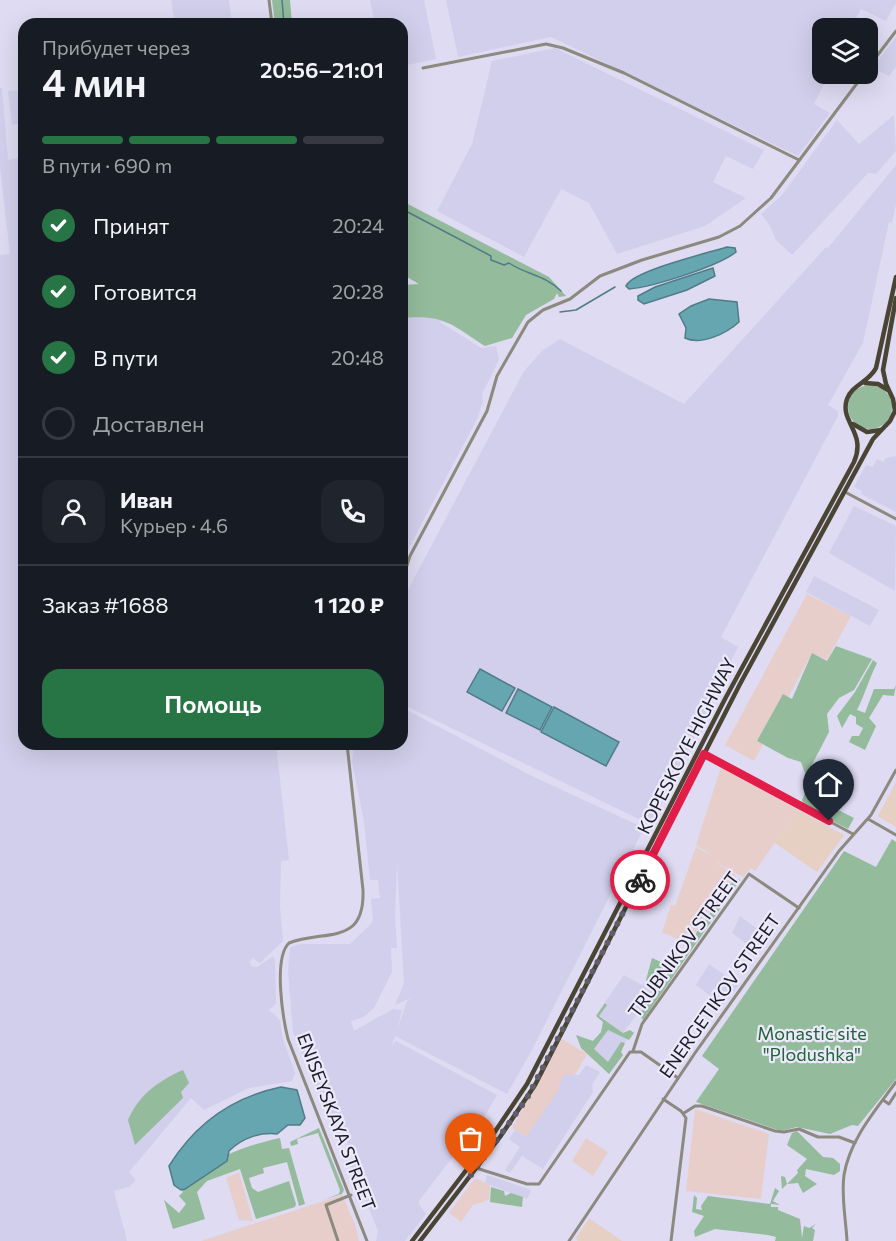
<!DOCTYPE html>
<html lang="ru">
<meta charset="utf-8">
<style>
body{margin:0;font-family:Commissioner,sans-serif;background:#20242c;color:#f1f3f6;height:100vh;display:flex;flex-direction:column;font-size:22px;white-space:nowrap}
*{box-sizing:border-box;margin:0}
p{font-size:20px;color:#9ea1a6}
.icon{flex:none;width:33px;height:33px;fill:none;stroke:currentColor;stroke-width:2;stroke-linecap:round;stroke-linejoin:round}
.map{position:relative;flex:1;overflow:hidden}
.sheet{position:absolute;left:18px;top:18px;width:390px;height:732px;display:flex;flex-direction:column;background:#171b24;border-radius:18px;box-shadow:0 6px 24px #0002}
.sheet>*{flex:none}
.tools{position:absolute;left:812px;top:18px;display:grid;gap:12px}
.tools a{display:grid;place-items:center;width:66px;height:66px;border-radius:12px;background:#171b24;box-shadow:0 6px 24px #0002;font-size:30px}
.pin{position:absolute;display:grid;place-items:center;width:51px;height:51px;color:#fff;margin:-62px -26px;border-radius:50% 50% 50% 0;rotate:-45deg;box-shadow:0 0 6px #0007}
.pin .icon{rotate:45deg}
.courier{position:absolute;display:grid;place-items:center;width:60px;height:60px;margin:-30px;border:4px solid #e11d48;border-radius:50%;background:#fff;color:#222;box-shadow:0 2px 8px #0007}
.head em{font-style:normal;font-weight:600}
.head div{display:flex;flex-direction:column-reverse}
.head{display:flex;align-items:center;justify-content:space-between;height:102px;padding:0 24px}
h1{font-size:39px;font-weight:600;line-height:45px}
.bar{display:grid;grid-template-columns:repeat(4,1fr);gap:9px 6px;align-content:center;height:72px;padding:0 24px}
.bar i{height:8px;border-radius:4px;background:#363941}
.bar .selected{background:#277545}
.bar p{grid-column:span 4}
.line{display:flex;align-items:center;gap:15px;padding:0 24px;border-top:2px solid #363941}
.line div{flex:1}
.round{display:grid;place-items:center;flex:none;width:63px;height:63px;border-radius:18px;background:#20242c}
ol{padding:0 24px;list-style:none}
li{display:flex;align-items:center;gap:18px;height:66px}
li p{margin-inline-start:auto}
li .icon{padding:6px;border-radius:50%;background:#277545;color:#fff;stroke-width:4}
li:last-child{color:#9ea1a6}
li i{width:33px;height:33px;border:3px solid #363941;border-radius:50%}
.primary-button{display:flex;gap:12px;margin-top:auto;padding:12px 24px}
.primary-button a{flex:1;height:69px;border-radius:18px;background:#277545;color:#fff;font-size:24px;font-weight:600;line-height:69px;text-align:center}
.map>svg:first-child{display:block}
.commercial{fill:#e8ceca}
.built{fill:#d2cfec;fill-rule:evenodd}
.education{fill:#e6cfc3}
.green{fill:#94bb9c}
.water{fill:#66a6b1;stroke:#507c86;stroke-width:1.5}
.lines{fill:none;stroke-linecap:round;stroke-linejoin:round}
.stream{stroke:#507c86;stroke-width:1.5}
.minor{stroke:#8c897f;stroke-width:3}
.major{stroke:#4a4434;stroke-width:4.5}
.done{stroke:#605e6b;stroke-width:6;stroke-dasharray:0 10.8}
.route{stroke:#e11d48;stroke-width:8}
.labels{text-anchor:middle;stroke-width:4.5;stroke-linejoin:round;paint-order:stroke}
.street-label{font-size:18px;fill:#1c1b23;stroke:#ebe9fb}
.park-label{font-size:18px;fill:#226337;stroke:#ebe9fb}
</style>
<div class="map">
<svg width="896" height="1241" viewBox="0 0 896 1241">
<rect width="100%" height="100%" fill="#dedbf2"/>
<!-- commercial -->
<g class="commercial">
<path d="M807,594L851,616L827,660L812,653L754,761L725,745Z"/>
<path d="M721,767L798,810L755,871L751,868L743,877L719,864V860L718,864L736,875L687,944L662,932L671,905L675,906L696,847L715,857L696,845Z"/>
<path d="M562,1039L587,1054L576,1073L561,1088L526,1137L512,1128Z"/>
<path d="M695,1109L769,1134L761,1199L686,1191Z"/>
<path d="M586,1138L608,1152L593,1176L572,1161Z"/>
<path d="M239,1172L253,1221L239,1220L235,1207L226,1178Z"/>
<path d="M475,1178L490,1185L489,1200L473,1205L461,1222L449,1213Z"/>
<path d="M342,1195L356,1227L359,1241H201Z"/>
</g>
<!-- built -->
<g class="built">
<path d="M171,0H229L232,24H175Z"/>
<path d="M370,0H424L436,59L402,66V24H375Z"/>
<path d="M446,0H896V3L886,21L861,9L851,28H822V74H829L814,104L830,113L798,156L551,37L458,57Z"/>
<path d="M896,37V67L889,76L872,68Z"/>
<path d="M555,48L764,150L753,169L726,156L713,182L746,198L705,226L617,254L589,203L561,189L524,257L437,211L472,144L492,61Z"/>
<path d="M0,88H2L8,160L24,157V744H276L289,860L281,861L280,906L283,941L260,963L252,958L250,962L251,966L257,967L273,956L275,961L276,1004L269,1010L280,1020L283,1039L295,1073L292,1081L249,1088L204,1110L191,1098L129,1172L136,1180L129,1187L114,1191L127,1241H0V255L10,254L0,168Z"/>
<path d="M24,90V123L12,125L8,91Z"/>
<path d="M894,115L896,151L876,174L868,173L792,255L776,240L770,226L761,214L782,195L837,120L859,144Z"/>
<path d="M896,165V204L892,223L889,222L863,343L828,405L838,411V416L721,637L738,647L657,813H655L649,824L406,706L402,685V601L524,371L543,350L560,339L684,404L826,247L828,248Z"/>
<path d="M425,316L442,318L440,322L481,348L496,346L499,360L482,394L483,401L477,419L402,561V318Z"/>
<path d="M896,456V512L861,494L862,491L854,487L866,465L873,467L877,459L883,462L886,458Z"/>
<path d="M854,506L896,526L895,591L829,553Z"/>
<path d="M814,576L879,610L870,626L806,592Z"/>
<path d="M403,708L532,776L644,828L533,1048L507,1094L395,1036L392,1046L396,1041L497,1095L486,1114L418,1202L426,1214L405,1241H376L378,1231L350,1162L355,1159L341,1129L336,1131L293,1033L288,971L290,947L301,944H350L373,922L371,899L380,898L378,880H370L364,822L352,762L354,746V744H402ZM397,862L404,983L395,1005L411,998L407,1001L397,1030L402,1010L393,1009L354,1031L351,1021L364,1017L374,1008L392,972L391,948H397L395,915Z"/>
<path d="M740,916L760,931L747,944L732,933Z"/>
<path d="M709,964L739,985L723,1005L696,985Z"/>
<path d="M624,975L642,985L644,983L654,991L623,1033L599,1015L607,1004L605,1002Z"/>
<path d="M609,1027L628,1038L609,1064L592,1049Z"/>
<path d="M586,1065L600,1072L592,1085L593,1092L543,1169L522,1156L510,1173L505,1170L520,1147L509,1139L515,1130L526,1137L560,1088L559,1085L565,1074L579,1075Z"/>
<path d="M487,1175L531,1190L527,1199L485,1183Z"/>
</g>
<!-- education -->
<g class="education">
<path d="M896,782V827L878,816Z"/>
<path d="M798,810L844,835L817,872L775,843Z"/>
<path d="M589,1219L593,1221L622,1241H578L576,1238Z"/>
</g>
<!-- green -->
<g class="green">
<path d="M272,0H290L292,24H275Z"/>
<path d="M402,201L549,277L566,296L559,297L557,293L554,299L526,315L512,338L485,346C451,324 444,314 402,318V285L419,284L402,274Z"/>
<circle cx="870" cy="407" r="22"/>
<path d="M836,646L872,659L854,690L839,698L827,714L829,732L806,776L801,762L788,758L757,741L783,694L792,699L812,653L827,661Z"/>
<path d="M873,660L877,663C869,679 865,694 857,710L865,713L874,689H894L896,685L894,696L883,695L869,718L876,726L865,750L849,742L852,736H859L863,728L856,724V717L850,714L842,728L837,716L855,692Z"/>
<path d="M805,793L854,818L848,829L804,806L802,800Z"/>
<path d="M892,839L896,842V1079L858,1126L852,1125L830,1134L797,1127L781,1131L696,1102L719,1069L702,1056L844,851L876,867Z"/>
<path d="M735,878L740,880L643,1020L639,1014L656,992L646,980L652,958L672,967Z"/>
<path d="M605,1003L607,1005L599,1016L623,1033L630,1030L634,1033L629,1040L608,1030L594,1049L608,1062L621,1042L625,1043L621,1052L623,1055L609,1074L581,1048L576,1035L593,1041L601,1032L603,1022L596,1016Z"/>
<path d="M183,1070L189,1083L181,1092L183,1098L135,1145L128,1120C139,1095 158,1081 183,1070Z"/>
<path d="M319,1128L344,1190L342,1194L323,1200L339,1194L340,1190L318,1133L297,1139L298,1144L291,1146L290,1142Z"/>
<path d="M797,1131L823,1157L833,1158L840,1164V1171L834,1175L806,1169L805,1176L817,1184L803,1193L798,1183L787,1184L782,1189L781,1176L785,1177L787,1184L798,1173L797,1170L807,1159L787,1145L792,1133Z"/>
<path d="M280,1138L282,1149L289,1148L305,1204L299,1206L287,1162L263,1168L264,1173L249,1178L252,1188L258,1192L289,1181L296,1204L295,1207L256,1219L240,1169L207,1181L197,1192L205,1219L173,1229L164,1200L179,1213L186,1204L179,1196L183,1192L179,1186C212,1158 240,1147 280,1138Z"/>
<path d="M491,1187L504,1191L505,1196L511,1193L523,1197L522,1207L490,1202Z"/>
<path d="M775,1188L779,1191L773,1201L780,1205L771,1204V1207H778V1210L800,1219L802,1238L804,1226L809,1228L816,1224L812,1228L815,1230L813,1241H775L776,1237L768,1235L715,1229L695,1237L694,1231L704,1216L692,1212L694,1195L697,1198L696,1209L702,1210L701,1206L708,1196L770,1204Z"/>
</g>
<!-- water -->
<g class="water">
<path d="M727,247L735,248L736,252C717,267 652,287 629,289L626,286C632,271 708,253 727,247Z"/>
<path d="M713,268L715,276L687,290L644,304L638,300V296L655,287Z"/>
<path d="M709,299L737,302L739,322C727,333 701,346 685,338L686,328L679,314L691,306Z"/>
<path d="M480,669L515,688L502,711L467,692Z"/>
<path d="M518,689L552,707L540,730L506,713Z"/>
<path d="M554,707L619,742L606,766L541,732Z"/>
<path d="M281,1087L297,1090L305,1118L300,1125H288L277,1134C260,1132 242,1138 229,1151L227,1161L185,1189L181,1190L174,1185L169,1166C195,1124 233,1097 281,1087Z"/>
</g>
<g class="lines">
<!-- stream -->
<g class="stream">
<path d="M282,0L284,24"/>
<path d="M402,209L491,256V260L504,265L509,263C527,275 545,275 561,291"/>
<path d="M560,312L576,310L615,287"/>
</g>
<!-- minor -->
<g class="minor">
<path d="M269,0L272,24"/>
<path d="M423,68L546,44L563,48L624,73L799,160"/>
<path d="M867,69L896,31"/>
<path d="M845,492L896,519"/>
<path d="M402,581L410,556L487,411L497,376L528,322L543,310L570,299L600,276L642,260L719,237L740,226L771,198L864,74"/>
<path d="M347,744L363,890C365,947 324,929 289,943C273,958 283,1019 288,1039L367,1241"/>
<path d="M704,754L853,834"/>
<path d="M868,819L896,835"/>
<path d="M633,1051L642,1024L749,874L799,908"/>
<path d="M663,1099L681,1111L686,1118L671,1241"/>
<path d="M883,1100L889,1104L896,1093"/>
<path d="M684,1113L695,1106H702L775,1131L784,1132L799,1129L818,1137H839L855,1143"/>
<path d="M476,1168L527,1184H539L630,1052H641L678,1078"/>
<path d="M338,1241L326,1205L351,1195"/>
<path d="M569,1241L695,1053L839,851L871,815L896,770"/>
<path d="M847,1241C846,1220 841,1196 844,1175C850,1139 875,1111 896,1082"/>
</g>
<!-- major -->
<g class="major">
<path d="M865,383L878,384L888,390"/>
<path d="M853,424L867,432L881,430"/>
<path d="M412,1241L490,1139L527,1084L725,699L854,462C867,432 839,422 847,399C852,385 869,382 876,368L896,277"/>
<path d="M420,1241L500,1137L535,1085L740,684L873,439L890,421L895,411L893,399L886,384L883,370L896,298"/>
</g>
</g>
<g class="lines">
<!-- done -->
<path class="done" d="M471,1175L526,1100L640,880"/>
<!-- route -->
<path class="route" d="M640,880L704,754L829,821"/>
</g>
<g class="labels">
<!-- street labels -->
<g class="street-label">
<text transform="translate(687 746) rotate(-63)" y="6">KOPESKOYE HIGHWAY</text>
<text transform="translate(684 945) rotate(-54)" y="6">TRUBNIKOV STREET</text>
<text transform="translate(720 996) rotate(-55)" y="6">ENERGETIKOV STREET</text>
<text transform="translate(336 1122) rotate(69)" y="6">ENISEYSKAYA STREET</text>
</g>
<!-- park labels -->
<g class="park-label">
<text x="812" y="1040">Monastic site<tspan x="812" dy="21">"Plodushka"</tspan></text>
</g>
</g>
</svg>
<div class="tools">
<a><svg class="icon" aria-label="layers" viewBox="0 0 24 24"><path d="M12 4l9 5-9 5-9-5zM3 14l9 5 9-5"/></svg></a>
</div>
<div class="pin" style="left:471px;top:1175px;background:#ea580c"><svg class="icon" aria-label="bag" viewBox="0 0 24 24"><path d="M5 8h14l-1 12H6zM9 8a3 3 0 0 1 6 0"/></svg></div>
<div class="pin" style="left:829px;top:821px;background:#1f2937"><svg class="icon" aria-label="home" viewBox="0 0 24 24"><path d="M3 11l9-7 9 7M6 9v11h12V9"/></svg></div>
<div class="courier" style="left:640px;top:880px"><svg class="icon" aria-label="bike" viewBox="0 0 24 24"><circle cx="6" cy="16" r="4"/><circle cx="18" cy="16" r="4"/><path d="M6 16l4-8h5l3 8M10 8l3 8H6M13 5h3"/></svg></div>
<section class="sheet">
<div class="head"><div><h1>4 мин</h1><p>Прибудет через</p></div><em>20:56–21:01</em></div>
<div class="bar"><i class="selected"></i><i class="selected"></i><i class="selected"></i><i></i><p>В пути · 690 m</p></div>
<ol>
<li><svg class="icon" aria-label="check" viewBox="0 0 24 24"><path d="M5 12l5 5 9-10"/></svg>Принят<p>20:24</p></li>
<li><svg class="icon" aria-label="check" viewBox="0 0 24 24"><path d="M5 12l5 5 9-10"/></svg>Готовится<p>20:28</p></li>
<li><svg class="icon" aria-label="check" viewBox="0 0 24 24"><path d="M5 12l5 5 9-10"/></svg>В пути<p>20:48</p></li>
<li><i></i>Доставлен</li>
</ol>
<div class="line" style="height:108px"><a class="round"><svg class="icon" aria-label="person" viewBox="0 0 24 24"><circle cx="12" cy="8" r="4"/><path d="M4 21q1-7 8-7t8 7"/></svg></a><div><b>Иван</b><p>Курьер · 4.6</p></div><a class="round"><svg class="icon" aria-label="phone" viewBox="0 0 24 24"><path d="M5 4h4l2 5-3 2q2 4 5 5l2-3 5 2v4C11 20 4 13 5 4z"/></svg></a></div>
<div class="line" style="height:78px"><div>Заказ #1688</div><b>1 120 ₽</b></div>
<div class="primary-button"><a>Помощь</a></div>
</section>
</div>
